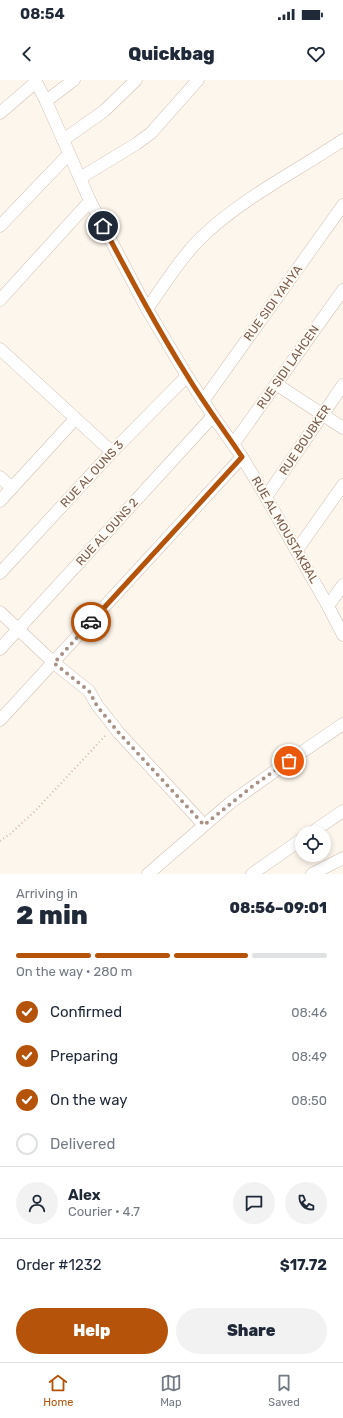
<!DOCTYPE html>
<meta charset="utf-8">
<style>
body{margin:0;font-family:Rubik,sans-serif;background:#f2f2f3;color:#1f2937;height:100vh;display:flex;flex-direction:column;font-size:15px;white-space:nowrap}
*{box-sizing:border-box;margin:0}
p{font-size:13px;color:#747a83}
.icon{flex:none;width:22px;height:22px;fill:none;stroke:currentColor;stroke-width:2;stroke-linecap:round;stroke-linejoin:round}
.map{position:relative;height:794px;overflow:hidden}
.panel{display:flex;flex-direction:column;background:#fff;flex:1}
.panel>*{flex:none}
.buttons{position:absolute;left:295px;top:746px;display:grid;gap:8px}
.buttons a{display:grid;place-items:center;width:36px;height:36px;border-radius:50%;background:#fff;box-shadow:0 2px 6px #0003;font-size:20px}
.pin{position:absolute;display:grid;place-items:center;width:34px;height:34px;color:#fff;margin:-17px;border:2px solid #fff;border-radius:50%;box-shadow:0 1px 4px #0007}
.courier{position:absolute;display:grid;place-items:center;width:40px;height:40px;margin:-20px;border:3px solid #b45309;border-radius:50%;background:#fff;color:#222;box-shadow:0 1px 5px #0007}
.head em{font-style:normal;font-weight:800}
.head div{display:flex;flex-direction:column-reverse}
.head{display:flex;align-items:center;justify-content:space-between;height:68px;padding:0 16px}
h1{font-size:26px;font-weight:800;line-height:30px}
.bar{display:grid;grid-template-columns:repeat(4,1fr);gap:6px 4px;align-content:center;height:48px;padding:0 16px}
.bar i{height:5px;border-radius:3px;background:#e0e1e3}
.bar .selected{background:#b45309}
.bar p{grid-column:span 4}
.line{display:flex;align-items:center;gap:10px;padding:0 16px;border-top:1px solid #e0e1e3}
.line div{flex:1}
.round{display:grid;place-items:center;flex:none;width:42px;height:42px;border-radius:21px;background:#f2f2f3}
ol{padding:0 16px;list-style:none}
li{display:flex;align-items:center;gap:12px;height:44px}
li p{margin-inline-start:auto}
li .icon{padding:4px;border-radius:50%;background:#b45309;color:#fff;stroke-width:4}
li:last-child{color:#747a83}
li i{width:22px;height:22px;border:2px solid #e0e1e3;border-radius:50%}
.action{display:flex;gap:8px;margin-top:auto;padding:8px 16px}
.action a{flex:1;height:46px;border-radius:24px;background:#b45309;color:#fff;font-size:16px;font-weight:800;line-height:46px;text-align:center}
.action a+a{background:#f2f2f3;color:#1f2937}
.status{display:flex;justify-content:space-between;align-items:center;height:28px;padding:0 20px;background:#fff;direction:ltr}
.status svg{height:11px;fill:currentColor}
header{display:flex;justify-content:space-between;align-items:center;height:52px;padding:0 16px;background:#fff;font-size:18px;font-weight:800}
.dock{display:flex;justify-content:space-around;align-items:center;height:56px;border-top:1px solid #e0e1e3;background:#fff;font-size:11px;color:#747a83}
.dock a{display:grid;justify-items:center;gap:2px}
.dock .selected{color:#b45309}
.map>svg:first-child{display:block}
.lines{fill:none;stroke-linecap:round;stroke-linejoin:round}
.minor-casing{stroke:#d1beb0;stroke-width:13}
.path{stroke:#d9b8a5;stroke-width:2;stroke-dasharray:1 3;stroke-linecap:butt}
.minor{stroke:#fff;stroke-width:12}
.done{stroke:#a89285;stroke-width:4;stroke-dasharray:0 7.2}
.route{stroke:#b45309;stroke-width:5}
.labels{text-anchor:middle;stroke-width:4;stroke-linejoin:round;paint-order:stroke}
.street-label{font-size:12px;fill:#7a5c4d;stroke:#fffaf3}
</style>
<div class="status"><b>08:54</b><svg viewBox="0 0 49 12"><path d="M0 12V9h3v3zM5 12V6h3v6zM10 12V3h3v9zM15 12V0h3v12zM26 1h20v11H26zM47 4h2v5h-2z"/></svg></div>
<header><svg class="icon" aria-label="back" viewBox="0 0 24 24"><path d="M15 5l-7 7 7 7"/></svg>Quickbag<svg class="icon" aria-label="heart" viewBox="0 0 24 24"><path d="M12 20l-8-8c-3-5 5-10 8-4 3-6 11-1 8 4z"/></svg></header>
<div class="map">
<svg width="343" height="794" viewBox="0 0 343 794">
<rect width="100%" height="100%" fill="#fdf6ec"/>
<g class="lines">
<defs>
<g id="minor">
<path d="M35,0L46,21L90,121L147,229L187,296L213,336L242,377L266,417L328,526L343,555"/>
<path d="M46,21L74,0"/>
<path d="M0,33L36,2"/>
<path d="M63,60L104,31L136,0"/>
<path d="M80,98L136,64L151,53L198,0"/>
<path d="M0,146L69,74"/>
<path d="M0,220L90,121"/>
<path d="M147,229C164,205 183,174 205,154C246,116 297,91 343,60"/>
<path d="M0,269L112,372"/>
<path d="M276,304L343,348"/>
<path d="M203,321L343,125"/>
<path d="M234,363L343,210"/>
<path d="M0,397L12,408"/>
<path d="M266,417L343,305"/>
<path d="M0,421L75,339"/>
<path d="M297,470L343,405"/>
<path d="M0,493L112,372L187,296"/>
<path d="M328,526L343,505"/>
<path d="M0,532L54,583L89,611L97,625L119,653L204,745"/>
<path d="M0,569L213,336"/>
<path d="M0,640L242,377"/>
<path d="M311,753L343,731"/>
<path d="M148,794L230,723L289,681L343,644"/>
<path d="M252,794L302,759"/>
<path d="M312,794L343,778"/>
</g>
</defs>
<!-- minor casing -->
<use href="#minor" class="minor-casing"/>
<!-- path -->
<path class="path" d="M0,761L10,754L35,731L106,655"/>
<!-- minor -->
<use href="#minor" class="minor"/>
</g>
<g class="lines">
<!-- done -->
<path class="done" d="M91,542L54,583L89,611L97,626L119,653L204,745L254,705L289,681"/>
<!-- route -->
<path class="route" d="M91,542L242,377C224,350 205,325 188,297C157,248 130,197 103,146"/>
</g>
<g class="labels">
<!-- street labels -->
<g class="street-label">
<text transform="translate(273 223) rotate(-54)" y="4">RUE SIDI YAHYA</text>
<text transform="translate(288 287) rotate(-55)" y="4">RUE SIDI LAHCEN</text>
<text transform="translate(305 360) rotate(-56)" y="4">RUE BOUBKER</text>
<text transform="translate(92 394) rotate(-47)" y="4">RUE AL OUNS 3</text>
<text transform="translate(285 450) rotate(60)" y="4">RUE AL MOUSTAKBAL</text>
<text transform="translate(107 452) rotate(-48)" y="4">RUE AL OUNS 2</text>
</g>
</g>
</svg>
<div class="buttons">
<a><svg class="icon" aria-label="locate" viewBox="0 0 24 24"><circle cx="12" cy="12" r="6"/><path d="M12 2v4M12 18v4M2 12h4M18 12h4"/></svg></a>
</div>
<div class="pin" style="left:289px;top:681px;background:#ea580c"><svg class="icon" aria-label="bag" viewBox="0 0 24 24"><path d="M5 8h14l-1 12H6zM9 8a3 3 0 0 1 6 0"/></svg></div>
<div class="pin" style="left:103px;top:146px;background:#1f2937"><svg class="icon" aria-label="home" viewBox="0 0 24 24"><path d="M3 11l9-7 9 7M6 9v11h12V9"/></svg></div>
<div class="courier" style="left:91px;top:542px"><svg class="icon" aria-label="car" viewBox="0 0 24 24"><path d="M5 17H2v-5l4-1 3-4h7l3 4 3 1v5h-3M9 17h6M6 11h13"/><circle cx="7" cy="17" r="2"/><circle cx="17" cy="17" r="2"/></svg></div>
</div>
<section class="panel">
<div class="head"><div><h1>2 min</h1><p>Arriving in</p></div><em>08:56–09:01</em></div>
<div class="bar"><i class="selected"></i><i class="selected"></i><i class="selected"></i><i></i><p>On the way · 280 m</p></div>
<ol>
<li><svg class="icon" aria-label="check" viewBox="0 0 24 24"><path d="M5 12l5 5 9-10"/></svg>Confirmed<p>08:46</p></li>
<li><svg class="icon" aria-label="check" viewBox="0 0 24 24"><path d="M5 12l5 5 9-10"/></svg>Preparing<p>08:49</p></li>
<li><svg class="icon" aria-label="check" viewBox="0 0 24 24"><path d="M5 12l5 5 9-10"/></svg>On the way<p>08:50</p></li>
<li><i></i>Delivered</li>
</ol>
<div class="line" style="height:72px"><a class="round"><svg class="icon" aria-label="person" viewBox="0 0 24 24"><circle cx="12" cy="8" r="4"/><path d="M4 21q1-7 8-7t8 7"/></svg></a><div><b>Alex</b><p>Courier · 4.7</p></div><a class="round"><svg class="icon" aria-label="chat" viewBox="0 0 24 24"><path d="M4 5h16v11H9l-5 4z"/></svg></a><a class="round"><svg class="icon" aria-label="phone" viewBox="0 0 24 24"><path d="M5 4h4l2 5-3 2q2 4 5 5l2-3 5 2v4C11 20 4 13 5 4z"/></svg></a></div>
<div class="line" style="height:52px"><div>Order #1232</div><b>$17.72</b></div>
<div class="action"><a>Help</a><a>Share</a></div>
</section>
<nav class="dock">
<a class="selected"><svg class="icon" aria-label="home" viewBox="0 0 24 24"><path d="M3 11l9-7 9 7M6 9v11h12V9"/></svg>Home</a>
<a><svg class="icon" aria-label="map" viewBox="0 0 24 24"><path d="M3 6l6-2 6 2 6-2v14l-6 2-6-2-6 2zM9 4v14M15 6v14"/></svg>Map</a>
<a><svg class="icon" aria-label="saved" viewBox="0 0 24 24"><path d="M7 4h10v16l-5-4-5 4z"/></svg>Saved</a>
</nav>
